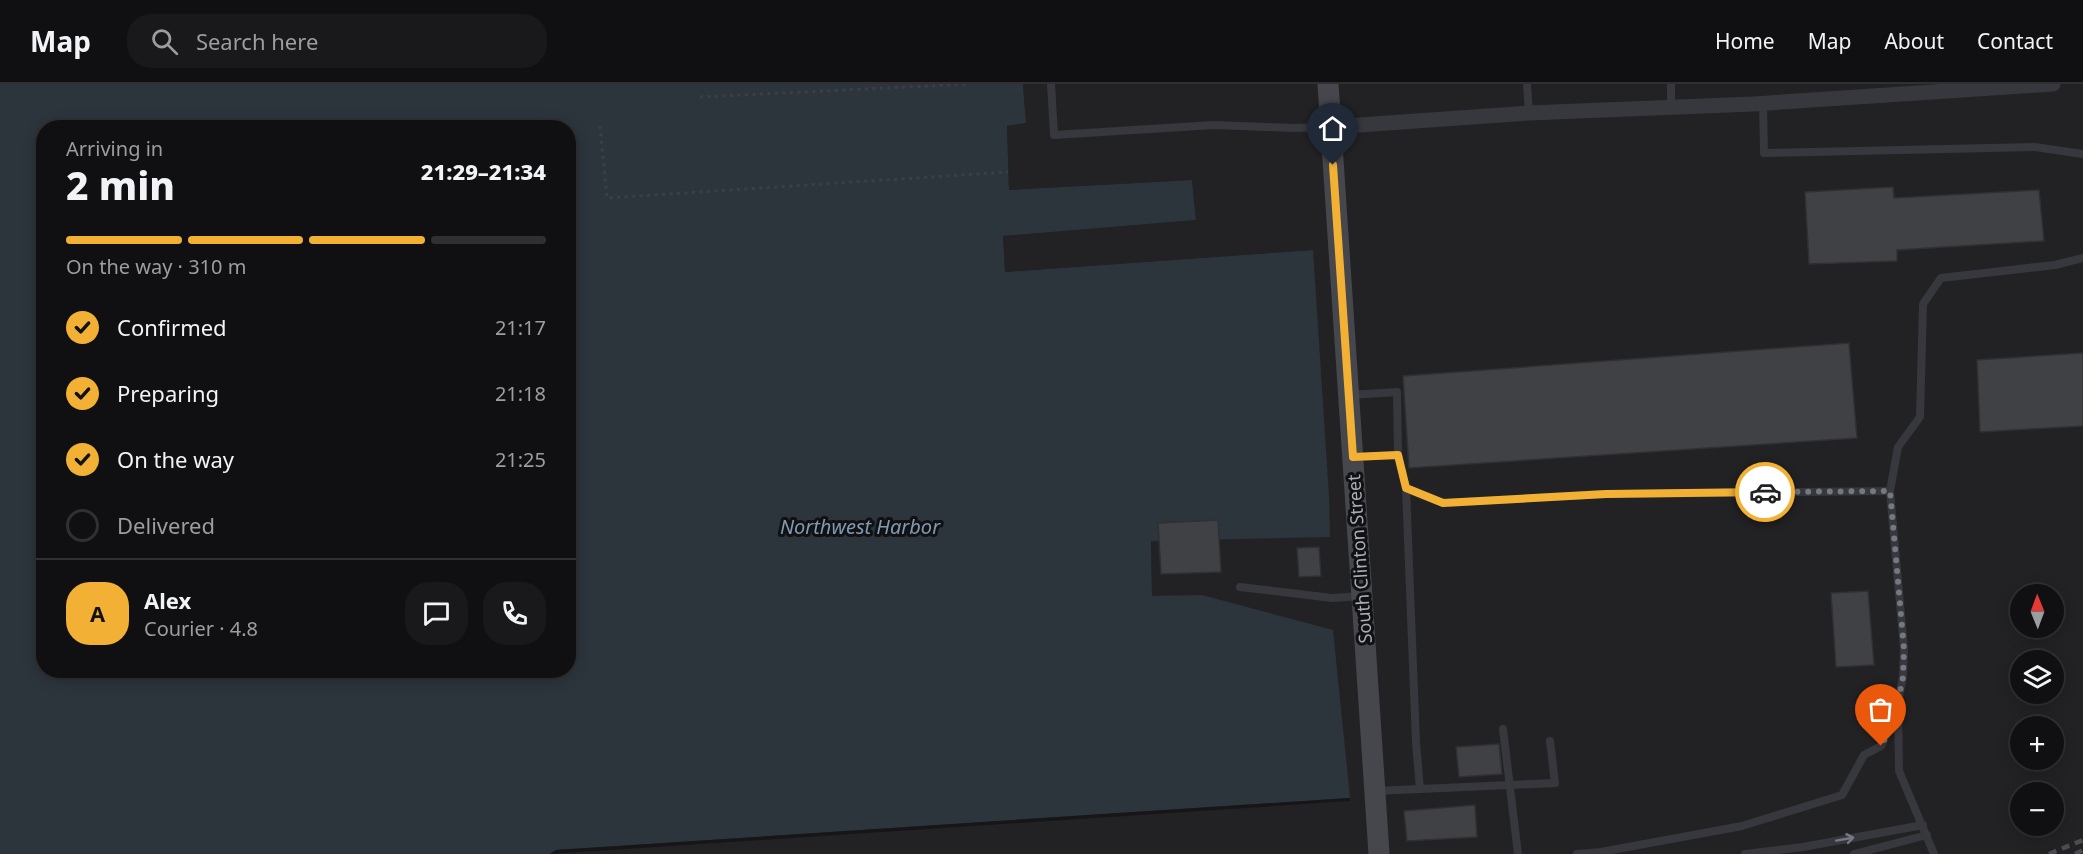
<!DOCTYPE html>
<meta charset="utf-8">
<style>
body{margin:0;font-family:"Noto Sans",sans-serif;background:#19191b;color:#f1f3f6;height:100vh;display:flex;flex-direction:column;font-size:22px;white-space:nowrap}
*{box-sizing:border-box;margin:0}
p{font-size:20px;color:#9c9d9f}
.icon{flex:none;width:33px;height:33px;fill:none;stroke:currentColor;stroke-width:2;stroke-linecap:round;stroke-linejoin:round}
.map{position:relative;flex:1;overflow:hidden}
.sheet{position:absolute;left:36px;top:36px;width:540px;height:558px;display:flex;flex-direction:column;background:#101012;border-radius:24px;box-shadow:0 3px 15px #0003,0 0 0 2px #303032}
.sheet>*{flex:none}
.needle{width:39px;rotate:359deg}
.tools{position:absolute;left:2010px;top:500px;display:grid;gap:12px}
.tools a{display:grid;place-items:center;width:54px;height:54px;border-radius:50%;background:#101012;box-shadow:0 3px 15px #0003,0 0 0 2px #303032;font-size:30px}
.pin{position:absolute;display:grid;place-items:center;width:51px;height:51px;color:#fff;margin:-62px -26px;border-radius:50% 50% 50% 0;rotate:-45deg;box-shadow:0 0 6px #0007}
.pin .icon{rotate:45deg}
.courier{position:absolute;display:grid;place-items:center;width:60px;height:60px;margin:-30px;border:4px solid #f2b134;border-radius:50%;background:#fff;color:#222;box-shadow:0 2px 8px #0007}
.headline em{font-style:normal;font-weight:800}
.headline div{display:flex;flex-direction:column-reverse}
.headline{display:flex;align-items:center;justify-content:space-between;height:102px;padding:0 30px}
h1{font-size:39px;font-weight:800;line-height:45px}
.bar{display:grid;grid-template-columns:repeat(4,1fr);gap:9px 6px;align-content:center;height:72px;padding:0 30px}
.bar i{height:8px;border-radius:4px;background:#303032}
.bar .current{background:#f2b134}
.bar p{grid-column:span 4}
.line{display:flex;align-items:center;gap:15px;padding:0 30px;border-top:2px solid #303032}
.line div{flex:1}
.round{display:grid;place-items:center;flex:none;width:63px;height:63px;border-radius:24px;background:#19191b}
ol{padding:0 30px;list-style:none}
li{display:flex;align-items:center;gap:18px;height:66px}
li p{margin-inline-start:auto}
li .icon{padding:6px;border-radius:50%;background:#f2b134;color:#111;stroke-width:4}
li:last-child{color:#9c9d9f}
li i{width:33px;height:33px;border:3px solid #303032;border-radius:50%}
header{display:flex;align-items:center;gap:36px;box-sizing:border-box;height:84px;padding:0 30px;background:#101012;border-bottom:2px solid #303032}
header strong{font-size:28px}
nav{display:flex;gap:33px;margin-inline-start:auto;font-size:21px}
.search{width:420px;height:54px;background:#19191b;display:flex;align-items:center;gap:15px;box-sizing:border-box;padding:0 21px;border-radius:24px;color:#9c9d9f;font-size:22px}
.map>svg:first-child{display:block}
.built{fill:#222225;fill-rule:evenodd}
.water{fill:#2c353c;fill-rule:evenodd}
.pier{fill:#161618}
.building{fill:#404145;stroke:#303034;stroke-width:1.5}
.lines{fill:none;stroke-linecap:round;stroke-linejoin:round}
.path{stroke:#3d3f44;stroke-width:3;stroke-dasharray:3 4.5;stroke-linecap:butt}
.service{stroke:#37383d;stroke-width:8}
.minor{stroke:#37383d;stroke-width:15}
.secondary{stroke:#45474d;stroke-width:21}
.rail{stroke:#4a4c52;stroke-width:4.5;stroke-dasharray:8 6;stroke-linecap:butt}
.oneway{stroke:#757881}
.done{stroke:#757880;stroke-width:6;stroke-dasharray:0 10.8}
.route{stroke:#f2b134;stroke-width:8}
.labels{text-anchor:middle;stroke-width:6;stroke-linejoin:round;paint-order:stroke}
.street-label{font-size:18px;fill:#a8adb8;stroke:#111113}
.water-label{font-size:20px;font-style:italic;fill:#7f9bb3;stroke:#111113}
</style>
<header>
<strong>Map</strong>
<div class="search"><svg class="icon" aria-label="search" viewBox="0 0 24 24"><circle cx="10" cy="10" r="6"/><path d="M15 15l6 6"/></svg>Search here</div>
<nav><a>Home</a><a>Map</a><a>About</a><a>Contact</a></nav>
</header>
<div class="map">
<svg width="2083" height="770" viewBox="0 0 2083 770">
<rect width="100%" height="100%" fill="#161618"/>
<!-- built -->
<path class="built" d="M1023,0H2083V770H550L1202,511L1152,513L1151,457L1313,166L1005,188L1003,152L1196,136L1192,96L1009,106L1007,42L1026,39ZM2020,510H2054V543H2020ZM2020,576H2054V609H2020ZM2020,642H2054V675H2020ZM2020,708H2054V741H2020Z"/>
<!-- water -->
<path class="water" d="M0,0H1023L1026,39L1007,42L1009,106L1192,96L1196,136L1003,152L1005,188L1313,166L1329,412L1330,453L1151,457L1152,512L1202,511L1333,546L1350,714L556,766L550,770H0ZM44,44H568V586H44Z"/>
<!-- pier -->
<path class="pier" d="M1350,714V717L550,770L556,766Z"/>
<!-- building -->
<g class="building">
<path d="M1893,103L1894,114L2039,106L2044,157L1897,166V177L1809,180L1805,108Z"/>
<path d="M1849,259L1857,354L1409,384L1403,292Z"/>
<path d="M2083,269V342L1980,348L1977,276Z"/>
<path d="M1218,436L1221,488L1161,490L1158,439Z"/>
<path d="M1319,463L1321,492L1299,493L1297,464Z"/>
<path d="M1868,507L1874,581L1836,583L1831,509Z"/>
<path d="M1499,660L1502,690L1459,693L1456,663Z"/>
<path d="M1475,721L1477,753L1407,757L1404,727Z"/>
</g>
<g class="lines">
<!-- path -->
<g class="path">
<path d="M700,13L969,0"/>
<path d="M600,42L607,114L1008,88"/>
</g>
<!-- service -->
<g class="service">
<path d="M1051,0L1054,51L1214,41L1294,44L1329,43"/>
<path d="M1527,0L1529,29"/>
<path d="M1671,0V22"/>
<path d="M1763,19L1764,69L2035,63L2083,70"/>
<path d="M1350,311L1397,308L1398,371L1354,373"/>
<path d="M1398,371L1406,404L1443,419L1606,410L1890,407"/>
<path d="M1406,404L1416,659L1420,705L1555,699L1550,657"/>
<path d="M1240,503L1332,514L1361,512"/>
<path d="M1503,645L1518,770"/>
<path d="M1376,707L1420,705"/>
<path d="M1577,770L1601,768L1742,742L1842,711L1864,671L1881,662L1895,632"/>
<path d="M1745,770L1803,763L1923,741"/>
<path d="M1854,770L1927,751"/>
<path d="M1934,770L1899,687L1898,617L1903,593L1904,565L1890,407L1898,363L1920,333L1923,220L1941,194L2055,181L2083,174"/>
</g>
<!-- minor -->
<path class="minor" d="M1331,43L1529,29L1753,20L2053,0"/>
<!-- secondary -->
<path class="secondary" d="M1328,0L1379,770"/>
<!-- rail -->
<g class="rail">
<path d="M2049,770L2083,756"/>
<path d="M2075,770L2083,766"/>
</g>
</g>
<!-- one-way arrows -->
<defs><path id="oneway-shaft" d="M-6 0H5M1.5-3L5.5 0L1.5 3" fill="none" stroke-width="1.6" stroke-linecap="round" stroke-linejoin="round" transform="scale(1.5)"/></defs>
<use class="oneway" href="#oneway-shaft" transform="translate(1845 755) rotate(-10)"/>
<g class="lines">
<!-- done -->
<path class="done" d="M1765,408L1890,407L1904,565L1903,593L1894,638L1881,662"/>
<!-- route -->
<path class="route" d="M1333,81L1353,373L1398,371L1406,404L1443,419L1606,410L1765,408"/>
</g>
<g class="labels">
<!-- street labels -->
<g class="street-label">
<text transform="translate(1360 475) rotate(-94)" y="6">South Clinton Street</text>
</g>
<!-- water labels -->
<g class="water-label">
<text x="860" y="450">Northwest Harbor</text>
</g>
</g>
</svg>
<div class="tools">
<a><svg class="needle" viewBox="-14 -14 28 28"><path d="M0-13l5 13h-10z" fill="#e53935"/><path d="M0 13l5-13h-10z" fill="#9c9d9f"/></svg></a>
<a><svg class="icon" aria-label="layers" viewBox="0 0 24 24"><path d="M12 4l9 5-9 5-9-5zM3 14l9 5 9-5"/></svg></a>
<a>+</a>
<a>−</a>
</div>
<div class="pin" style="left:1881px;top:662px;background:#ea580c"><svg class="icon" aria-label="bag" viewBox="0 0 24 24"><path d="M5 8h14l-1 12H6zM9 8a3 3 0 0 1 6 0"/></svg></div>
<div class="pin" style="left:1333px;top:81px;background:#1f2937"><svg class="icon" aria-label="home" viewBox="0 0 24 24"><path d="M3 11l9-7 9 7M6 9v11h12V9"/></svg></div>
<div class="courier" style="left:1765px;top:408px"><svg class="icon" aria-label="car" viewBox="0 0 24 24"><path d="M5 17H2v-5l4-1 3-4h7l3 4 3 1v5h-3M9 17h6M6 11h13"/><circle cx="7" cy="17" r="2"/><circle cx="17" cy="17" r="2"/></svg></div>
<section class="sheet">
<div class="headline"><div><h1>2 min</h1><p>Arriving in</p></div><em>21:29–21:34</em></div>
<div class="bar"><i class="current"></i><i class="current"></i><i class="current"></i><i></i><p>On the way · 310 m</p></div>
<ol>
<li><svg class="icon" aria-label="check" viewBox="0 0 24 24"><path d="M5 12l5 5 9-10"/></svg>Confirmed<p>21:17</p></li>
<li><svg class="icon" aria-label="check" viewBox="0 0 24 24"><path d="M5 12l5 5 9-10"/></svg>Preparing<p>21:18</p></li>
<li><svg class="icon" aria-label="check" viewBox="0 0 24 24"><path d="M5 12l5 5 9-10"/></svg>On the way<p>21:25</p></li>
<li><i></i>Delivered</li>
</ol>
<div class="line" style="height:108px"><b class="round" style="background:#f2b134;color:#111">A</b><div><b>Alex</b><p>Courier · 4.8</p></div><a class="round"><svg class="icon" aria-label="chat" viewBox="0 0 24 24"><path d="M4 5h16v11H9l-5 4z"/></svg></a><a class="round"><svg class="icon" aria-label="phone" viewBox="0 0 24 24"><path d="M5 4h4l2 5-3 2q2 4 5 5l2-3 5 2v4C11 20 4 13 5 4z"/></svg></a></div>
</section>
</div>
